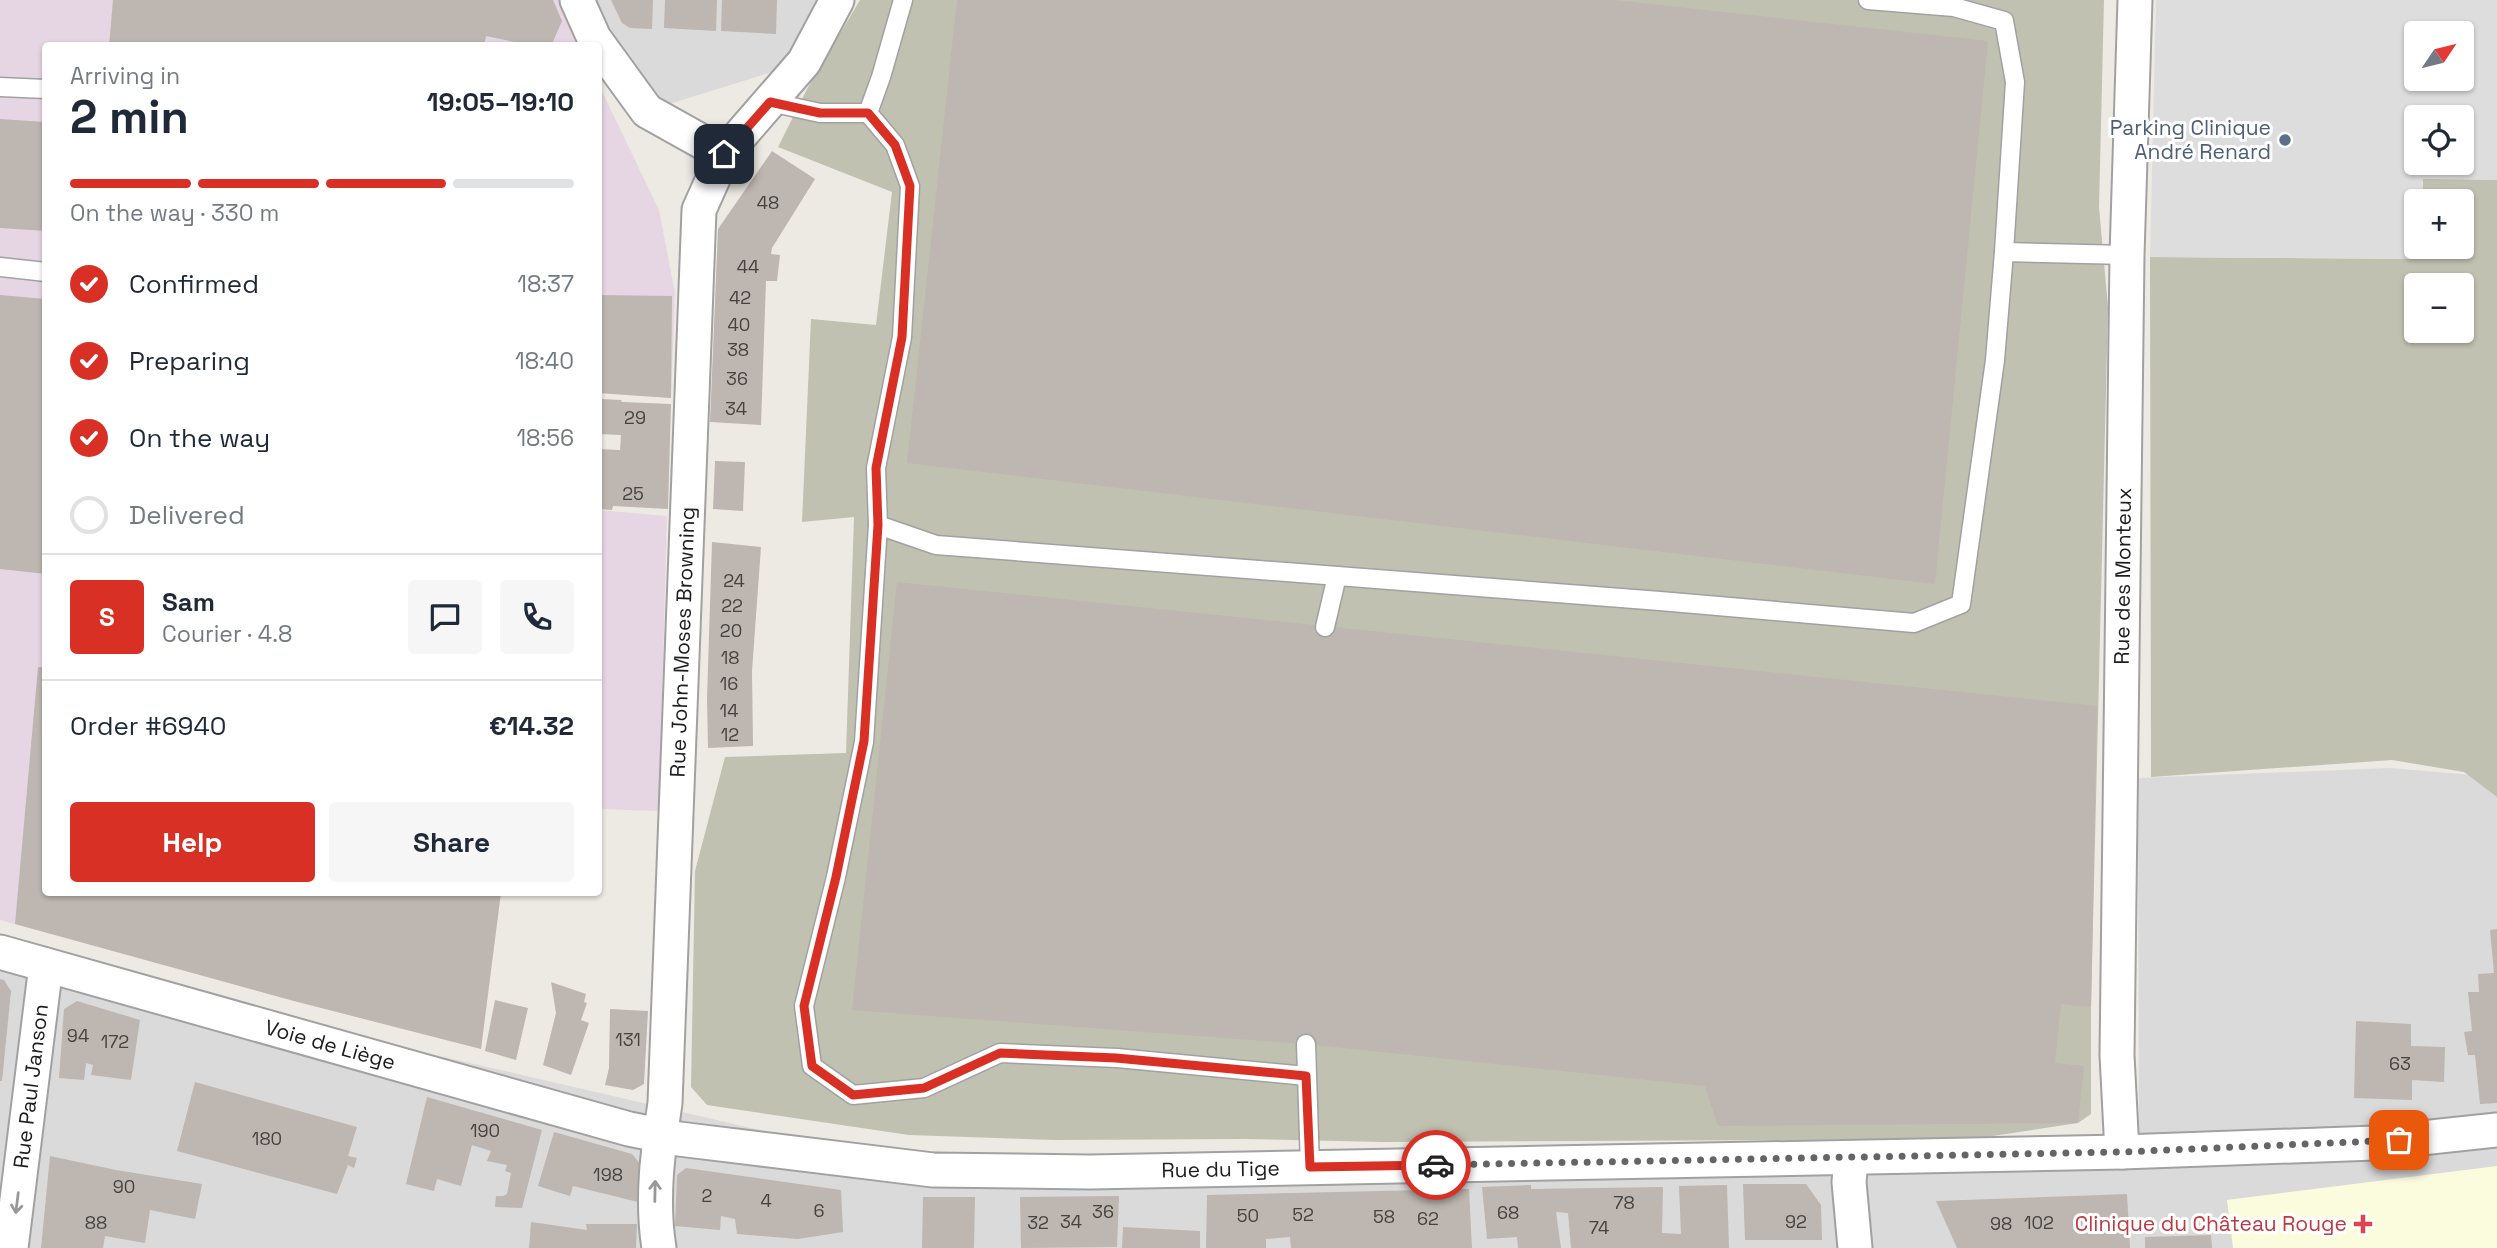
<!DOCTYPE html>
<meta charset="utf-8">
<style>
body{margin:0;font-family:"Space Grotesk",sans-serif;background:#f6f6f7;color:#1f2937;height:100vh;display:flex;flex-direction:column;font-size:26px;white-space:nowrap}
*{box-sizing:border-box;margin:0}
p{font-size:23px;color:#747a83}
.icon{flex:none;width:38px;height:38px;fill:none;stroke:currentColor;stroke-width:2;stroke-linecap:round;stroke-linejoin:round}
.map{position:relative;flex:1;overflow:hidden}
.side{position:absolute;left:42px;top:42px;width:560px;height:854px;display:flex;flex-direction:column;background:#fff;border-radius:7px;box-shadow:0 2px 5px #0004}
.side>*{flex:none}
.needle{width:46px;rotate:55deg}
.buttons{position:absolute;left:2404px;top:21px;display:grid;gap:14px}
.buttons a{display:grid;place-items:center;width:70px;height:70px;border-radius:7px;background:#fff;box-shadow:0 2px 5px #0004;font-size:35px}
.pin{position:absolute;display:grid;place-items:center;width:60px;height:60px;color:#fff;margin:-30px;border-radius:14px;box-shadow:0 4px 10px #0006}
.courier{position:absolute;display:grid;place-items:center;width:70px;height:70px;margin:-35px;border:5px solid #d93025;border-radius:50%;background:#fff;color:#222;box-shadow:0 2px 9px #0007}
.overview em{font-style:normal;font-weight:700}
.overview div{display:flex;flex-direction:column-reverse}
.overview{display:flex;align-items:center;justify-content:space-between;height:119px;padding:0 28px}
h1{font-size:46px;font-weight:700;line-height:52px}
.bar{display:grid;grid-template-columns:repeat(4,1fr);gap:10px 7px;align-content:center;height:84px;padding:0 28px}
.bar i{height:9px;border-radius:5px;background:#e0e1e3}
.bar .current{background:#d93025}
.bar p{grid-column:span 4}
.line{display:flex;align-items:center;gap:18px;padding:0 28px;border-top:2px solid #e0e1e3}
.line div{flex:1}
.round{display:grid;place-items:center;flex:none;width:74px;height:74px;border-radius:7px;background:#f6f6f7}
ol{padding:0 28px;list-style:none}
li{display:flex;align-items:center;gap:21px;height:77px}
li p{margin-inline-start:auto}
li .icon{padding:7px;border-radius:50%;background:#d93025;color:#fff;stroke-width:4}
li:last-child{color:#747a83}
li i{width:38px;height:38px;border:4px solid #e0e1e3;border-radius:50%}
.action{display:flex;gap:14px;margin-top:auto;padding:14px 28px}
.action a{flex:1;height:80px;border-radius:7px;background:#d93025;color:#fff;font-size:28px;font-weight:700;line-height:80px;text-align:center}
.action a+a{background:#f6f6f7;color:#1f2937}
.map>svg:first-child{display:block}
.residential{fill:#dbdada}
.industrial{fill:#e6d6e3}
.education{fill:#fbfcde}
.construction{fill:#c0c1b0;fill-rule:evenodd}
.parking{fill:#ddd;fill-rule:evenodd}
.building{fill:#bdb6b1}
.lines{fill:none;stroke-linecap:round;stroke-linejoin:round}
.service-casing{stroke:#a1a1a1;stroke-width:21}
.minor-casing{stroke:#a1a1a1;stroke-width:37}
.service{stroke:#fff;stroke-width:18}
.minor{stroke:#fff;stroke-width:33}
.oneway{stroke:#999}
.done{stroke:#666563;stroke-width:7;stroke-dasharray:0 12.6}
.route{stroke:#d93025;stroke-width:9}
.service-dot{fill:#5c6f8a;stroke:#fff;stroke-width:2.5}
.health-dot{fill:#e0444e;stroke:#fff;stroke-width:2.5}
.labels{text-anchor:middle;stroke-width:6;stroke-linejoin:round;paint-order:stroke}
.number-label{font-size:18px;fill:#454342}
.service-label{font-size:21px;fill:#4e5e75;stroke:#fff;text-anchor:end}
.street-label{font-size:21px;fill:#1d1d1d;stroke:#fff}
.health-label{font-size:21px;fill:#be3a42;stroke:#fff;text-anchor:end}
</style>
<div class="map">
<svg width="2497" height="1248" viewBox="0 0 2497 1248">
<rect width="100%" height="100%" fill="#edeae4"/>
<!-- residential -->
<g class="residential">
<path d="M583,0H842L804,62L647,111Z"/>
<path d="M2390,768L2497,777V1248H0V966L46,965L933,1170L2139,1160L2138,778Z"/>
</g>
<!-- industrial -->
<g class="industrial">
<path d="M0,0H560L581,45L46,46V892L501,893L481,1049L294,1001L0,920Z"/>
<path d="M598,83L659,210L675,293L671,398L599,393Z"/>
<path d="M599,510L667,516L659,811L599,809Z"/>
</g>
<!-- education -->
<path class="education" d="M2497,1166V1248H2233L2227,1200Z"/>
<!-- construction -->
<g class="construction">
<path d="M860,0H2104L2099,207L2108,307L2091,1007V1114L2078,1123L1973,1139L1383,1142L1243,1139L1055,1140L909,1135L707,1105L691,1087L695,871L725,757L846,753L854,517L802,522L811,319L876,325L892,192L778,147L807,89Z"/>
<path d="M2423,178L2497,180V797L2464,772L2392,760L2151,777L2150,257L2418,259L2419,247H2462V201H2422ZM2417,285H2462V331H2417Z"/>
</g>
<!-- parking -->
<path class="parking" d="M2156,0H2497V180L2423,179L2422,201H2417L2418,259L2150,257ZM2417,33H2462V79H2417ZM2417,117H2462V163H2417Z"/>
<!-- building -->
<g class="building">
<path d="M113,0H553L562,21L551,46H533L486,36L484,46H109Z"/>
<path d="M611,0H653L652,29L630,28L622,23Z"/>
<path d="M665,0H717L716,31L664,28Z"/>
<path d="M722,0H777L776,34L721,31Z"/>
<path d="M957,0H1613L1988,41L1935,584L907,463Z"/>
<path d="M0,119L46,122V231L0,228Z"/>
<path d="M772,151L815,179L772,248L771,254L780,255L777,281H766L761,425L710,422L718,229Z"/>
<path d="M0,295L46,299V574L0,569Z"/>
<path d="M598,295L672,296L671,398L598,393Z"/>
<path d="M601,399L621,400L622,402L671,404L668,509L613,506L612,510L598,509V449L620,450L621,435L598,434Z"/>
<path d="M715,461L745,462L743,511L713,509Z"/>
<path d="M712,542L761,547L752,671L753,746L708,748L707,698Z"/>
<path d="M897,582L2097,706L2091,1007L2061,1004L2055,1063L2084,1066L2078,1123L1718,1126L1705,1086L1306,1044L852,1010Z"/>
<path d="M38,667H46V892H501L481,1049L294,1001L15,924Z"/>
<path d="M2497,929V1103L2480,1104L2475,1055H2468L2464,1032L2472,1031L2468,992H2479L2478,974L2494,973L2490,930Z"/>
<path d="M0,979L4,980L11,991L2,1081H0Z"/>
<path d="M551,982L586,994L584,1002L587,1003L581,1020L589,1023L571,1075L543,1065L556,1013Z"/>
<path d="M495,1000L528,1008L516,1060L485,1051Z"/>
<path d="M77,1001L140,1020L131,1080L91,1075L93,1065L86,1063L84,1080L59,1078L64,1009Z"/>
<path d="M610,1009L648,1011L644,1084L633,1090L605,1085L609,1068Z"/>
<path d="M2356,1021L2411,1024V1046L2445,1047L2444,1082L2412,1080V1100L2354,1098Z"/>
<path d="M195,1082L357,1127L348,1156L357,1158L354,1168L348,1165L337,1194L177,1151Z"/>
<path d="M427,1097L542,1130L522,1208L495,1207L496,1196H503L507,1194L511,1173L505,1171L507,1165L487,1161L491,1151L472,1145L461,1186L437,1179L434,1191L406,1184Z"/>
<path d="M554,1132L632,1154L640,1164L638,1202L573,1186L570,1196L538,1186Z"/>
<path d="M50,1156L116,1170L202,1184L195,1219L150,1210L145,1243L105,1236L103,1248H41Z"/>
<path d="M686,1168L841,1190L843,1232L798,1239L737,1234L735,1219L721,1216L720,1230L675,1226L677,1175Z"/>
<path d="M1743,1184H1806L1821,1205L1822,1240H1745Z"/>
<path d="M1531,1185V1189L1663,1187L1662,1233L1681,1234L1679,1186L1727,1185L1729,1248H1571L1568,1213L1556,1212L1561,1248H1518L1517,1237L1487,1239L1482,1187Z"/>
<path d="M1469,1189L1472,1248H1291L1290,1237L1266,1239V1248H1206L1207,1195Z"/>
<path d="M2127,1194L2130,1248H1957L1936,1201Z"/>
<path d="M1119,1196L1117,1247L1021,1248L1020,1197Z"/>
<path d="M923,1197H975L974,1248H922Z"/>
<path d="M531,1222L587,1230L586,1224H637L636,1248H529Z"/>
<path d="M1123,1227L1200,1231V1248H1122Z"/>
<path d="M2211,1235L2212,1248H2145V1237Z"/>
</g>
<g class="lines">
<defs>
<g id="service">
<path d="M0,87L46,89"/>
<path d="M770,102L820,113H868L895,145L910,186L902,337L876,468L878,525L936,545L1660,601L1914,623L1961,604L1995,360L2004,252L2015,82L2004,21L1954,7L1868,0"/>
<path d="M868,113L881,77L903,0"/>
<path d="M2004,252L2127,255"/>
<path d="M0,267L46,272"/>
<path d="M878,525L864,742L836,877L804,1006L812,1066L853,1095L924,1088L1000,1053L1117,1058L1306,1076"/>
<path d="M1325,627L1337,576"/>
<path d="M1306,1044L1310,1167"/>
</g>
<g id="minor">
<path d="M577,0L594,38L647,111L724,154"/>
<path id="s1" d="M0,952L629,1129L679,1139L933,1170L1090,1172L2122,1152L2375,1143L2497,1130"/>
<path id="s2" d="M2122,1152L2117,1055L2127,255L2135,0"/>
<path d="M1851,1159L1849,1182L1855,1248"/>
<path id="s3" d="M11,1248L46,965"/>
<path id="s4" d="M659,1248C651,1199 658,1151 665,1103L699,210L724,154L804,62L837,0"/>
</g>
</defs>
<!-- service casing -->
<use href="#service" class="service-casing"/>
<!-- minor casing -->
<use href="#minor" class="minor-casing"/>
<!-- service -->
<use href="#service" class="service"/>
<!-- minor -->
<use href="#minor" class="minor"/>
</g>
<!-- one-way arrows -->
<defs><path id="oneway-shaft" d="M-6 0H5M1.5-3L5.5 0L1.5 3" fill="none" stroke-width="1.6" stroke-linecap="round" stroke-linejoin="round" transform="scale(1.75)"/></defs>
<g class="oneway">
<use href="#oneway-shaft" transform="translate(655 1191) rotate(-89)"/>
<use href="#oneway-shaft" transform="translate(17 1203) rotate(97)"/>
</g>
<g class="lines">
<!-- done -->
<path class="done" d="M1436,1165L2122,1152L2399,1140"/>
<!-- route -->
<path class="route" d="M724,154L770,102L820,113H868L895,145L910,186L902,337L876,468L878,525L864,741L836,877L804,1006L812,1066L853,1095L924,1088L1000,1053L1116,1058L1306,1076L1310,1167L1436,1165"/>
</g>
<!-- markers -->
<circle class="service-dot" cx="2285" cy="140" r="7"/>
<path class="health-dot" d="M2359.5 1213.5h7v7h7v7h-7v7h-7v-7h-7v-7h7z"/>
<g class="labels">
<!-- number labels -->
<g class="number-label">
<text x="768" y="209">48</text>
<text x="748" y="273">44</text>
<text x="740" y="304">42</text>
<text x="739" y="331">40</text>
<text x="738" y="356">38</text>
<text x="737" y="385">36</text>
<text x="736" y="415">34</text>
<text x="635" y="424">29</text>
<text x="633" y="500">25</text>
<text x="734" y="587">24</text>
<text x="732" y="612">22</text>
<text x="731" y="637">20</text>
<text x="730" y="664">18</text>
<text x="729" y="690">16</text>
<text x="729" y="717">14</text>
<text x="730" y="741">12</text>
<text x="78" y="1042">94</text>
<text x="628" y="1046">131</text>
<text x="115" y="1048">172</text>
<text x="2400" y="1070">63</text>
<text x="485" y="1137">190</text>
<text x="267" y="1145">180</text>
<text x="608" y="1181">198</text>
<text x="124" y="1193">90</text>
<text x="707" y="1202">2</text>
<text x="766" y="1207">4</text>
<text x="1624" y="1209">78</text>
<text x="819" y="1217">6</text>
<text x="1103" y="1218">36</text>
<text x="1508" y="1219">68</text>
<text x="1303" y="1221">52</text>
<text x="1248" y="1222">50</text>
<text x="1384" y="1223">58</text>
<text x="1428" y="1225">62</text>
<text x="1071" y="1228">34</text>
<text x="1796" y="1228">92</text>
<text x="96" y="1229">88</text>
<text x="1038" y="1229">32</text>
<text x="2039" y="1229">102</text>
<text x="2001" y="1230">98</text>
<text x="1599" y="1234">74</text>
</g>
<!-- service labels -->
<g class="service-label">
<text x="2271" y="135">Parking Clinique<tspan x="2271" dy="24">André Renard</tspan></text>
</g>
<!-- street labels -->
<g class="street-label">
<text dy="7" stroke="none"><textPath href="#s2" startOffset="576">Rue des Monteux</textPath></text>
<text dy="7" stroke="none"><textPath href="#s4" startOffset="607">Rue John-Moses Browning</textPath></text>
<text dy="7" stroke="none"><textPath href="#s1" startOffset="343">Voie de Liège</textPath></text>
<text dy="7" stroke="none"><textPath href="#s3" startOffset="163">Rue Paul Janson</textPath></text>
<text dy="7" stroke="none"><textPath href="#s1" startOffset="1248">Rue du Tige</textPath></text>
</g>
<!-- health labels -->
<g class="health-label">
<text x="2347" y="1231">Clinique du Château Rouge</text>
</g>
</g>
</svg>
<div class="buttons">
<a><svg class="needle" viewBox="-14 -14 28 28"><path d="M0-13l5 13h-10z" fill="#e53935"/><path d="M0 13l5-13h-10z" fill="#747a83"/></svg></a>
<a><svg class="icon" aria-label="locate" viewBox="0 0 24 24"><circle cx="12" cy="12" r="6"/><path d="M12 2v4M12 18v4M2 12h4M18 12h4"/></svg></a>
<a>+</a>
<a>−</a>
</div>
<div class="pin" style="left:2399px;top:1140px;background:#ea580c"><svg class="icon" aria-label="bag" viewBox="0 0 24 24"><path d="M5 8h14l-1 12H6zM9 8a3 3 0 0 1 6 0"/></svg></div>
<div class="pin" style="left:724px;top:154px;background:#1f2937"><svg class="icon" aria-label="home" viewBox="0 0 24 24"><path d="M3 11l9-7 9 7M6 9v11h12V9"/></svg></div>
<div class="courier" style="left:1436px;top:1165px"><svg class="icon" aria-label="car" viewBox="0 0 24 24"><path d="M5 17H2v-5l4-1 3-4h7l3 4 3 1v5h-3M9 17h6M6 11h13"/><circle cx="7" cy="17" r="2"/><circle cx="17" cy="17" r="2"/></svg></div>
<section class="side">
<div class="overview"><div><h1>2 min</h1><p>Arriving in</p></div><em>19:05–19:10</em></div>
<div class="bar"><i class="current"></i><i class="current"></i><i class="current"></i><i></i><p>On the way · 330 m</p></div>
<ol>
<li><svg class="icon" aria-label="check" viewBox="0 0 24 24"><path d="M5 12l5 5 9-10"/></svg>Confirmed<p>18:37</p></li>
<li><svg class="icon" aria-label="check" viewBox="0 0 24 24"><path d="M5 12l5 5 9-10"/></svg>Preparing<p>18:40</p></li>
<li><svg class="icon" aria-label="check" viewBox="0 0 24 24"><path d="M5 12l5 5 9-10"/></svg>On the way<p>18:56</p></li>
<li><i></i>Delivered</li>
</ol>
<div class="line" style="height:126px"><b class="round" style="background:#d93025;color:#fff">S</b><div><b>Sam</b><p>Courier · 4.8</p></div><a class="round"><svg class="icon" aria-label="chat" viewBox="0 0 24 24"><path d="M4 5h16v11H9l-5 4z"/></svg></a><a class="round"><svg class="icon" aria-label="phone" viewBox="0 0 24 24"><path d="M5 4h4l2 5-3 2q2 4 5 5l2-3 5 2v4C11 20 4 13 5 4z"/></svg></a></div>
<div class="line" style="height:91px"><div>Order #6940</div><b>€14.32</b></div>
<div class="action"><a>Help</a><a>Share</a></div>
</section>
</div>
